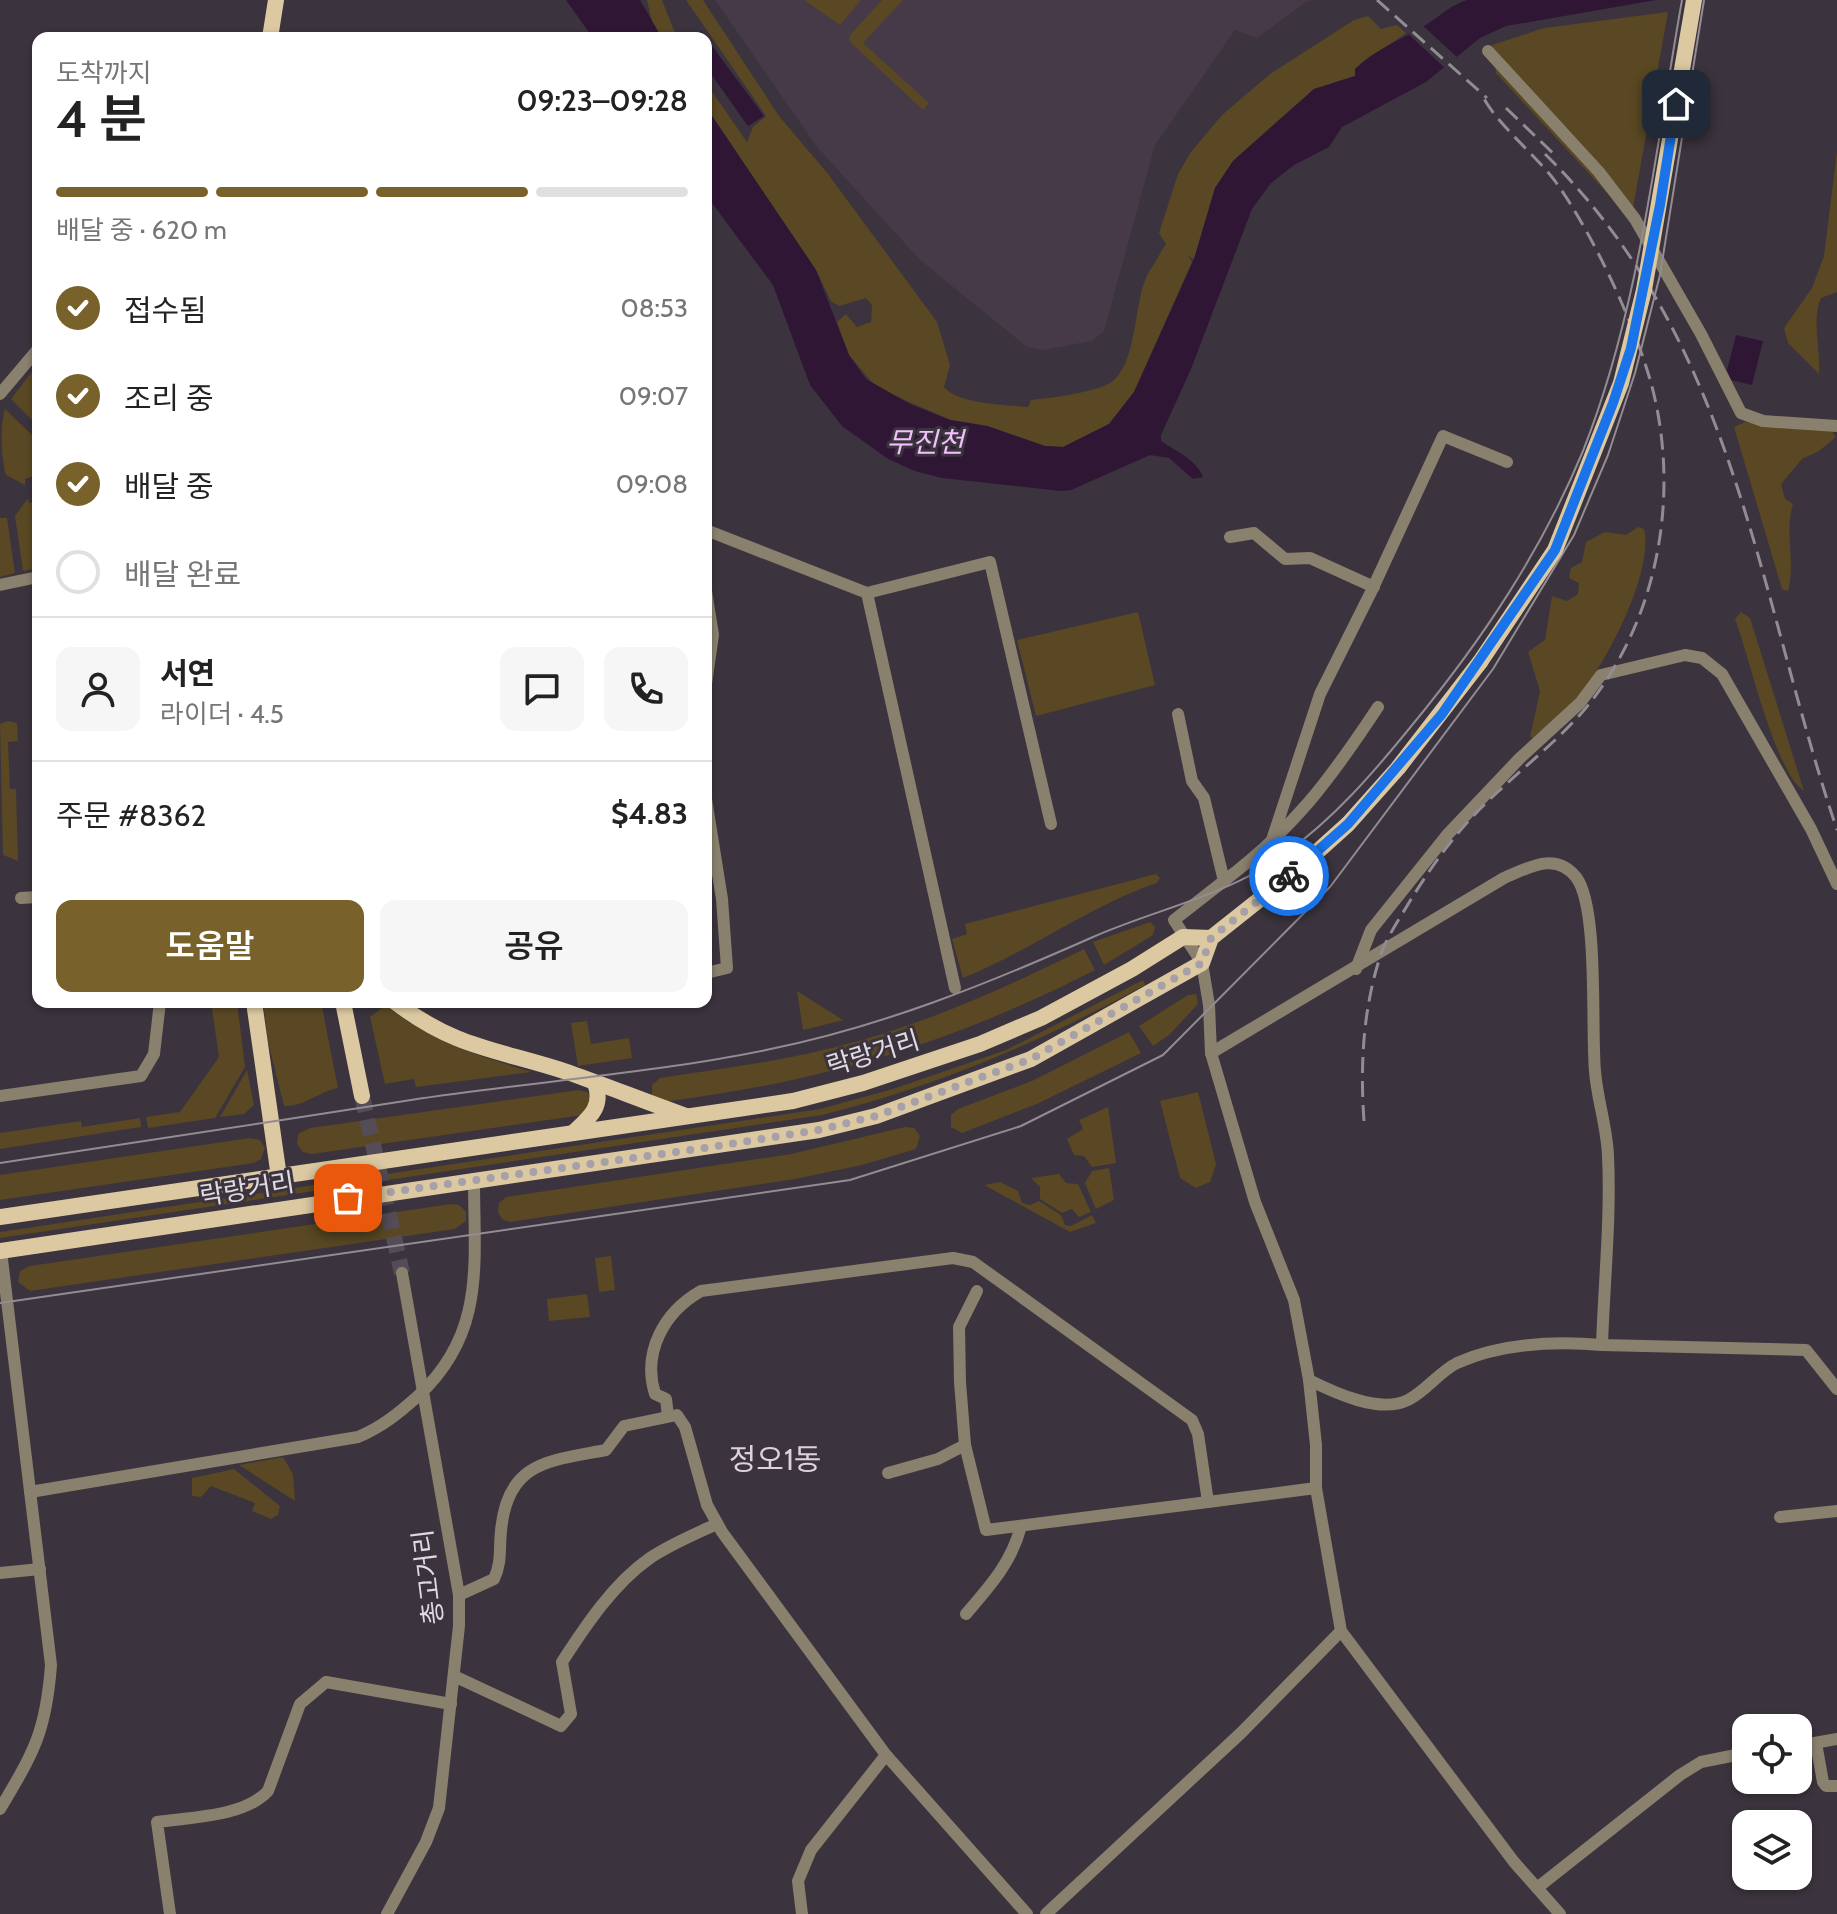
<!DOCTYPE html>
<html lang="ko">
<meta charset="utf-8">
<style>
body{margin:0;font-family:Cabin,"Noto Sans KR",sans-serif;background:#f6f6f6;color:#222;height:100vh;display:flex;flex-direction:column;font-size:30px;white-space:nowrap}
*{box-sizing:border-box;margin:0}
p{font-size:26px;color:#767676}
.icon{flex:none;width:44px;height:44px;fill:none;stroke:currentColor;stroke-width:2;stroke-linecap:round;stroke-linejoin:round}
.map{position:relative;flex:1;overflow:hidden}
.side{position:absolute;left:32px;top:32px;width:680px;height:976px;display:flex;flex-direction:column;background:#fff;border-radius:16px;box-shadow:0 2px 6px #0004}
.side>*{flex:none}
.controls{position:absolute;left:1732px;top:1714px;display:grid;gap:16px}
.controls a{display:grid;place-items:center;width:80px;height:80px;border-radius:16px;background:#fff;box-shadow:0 2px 6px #0004;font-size:40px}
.pin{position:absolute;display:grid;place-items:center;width:68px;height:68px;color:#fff;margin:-34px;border-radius:16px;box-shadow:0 4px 12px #0006}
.courier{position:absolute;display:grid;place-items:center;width:80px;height:80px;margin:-40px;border:6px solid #1a73e8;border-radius:50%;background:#fff;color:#222;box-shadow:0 2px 10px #0007}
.summary em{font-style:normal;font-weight:600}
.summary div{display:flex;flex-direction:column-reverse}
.summary{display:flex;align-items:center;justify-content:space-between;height:136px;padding:0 24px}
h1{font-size:52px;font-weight:600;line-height:60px}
.bar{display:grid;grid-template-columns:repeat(4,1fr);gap:12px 8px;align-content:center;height:96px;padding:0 24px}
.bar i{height:10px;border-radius:6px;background:#e0e0e0}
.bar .selected{background:#78612a}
.bar p{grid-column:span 4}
.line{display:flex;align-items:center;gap:20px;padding:0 24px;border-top:2px solid #e0e0e0}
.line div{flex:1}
.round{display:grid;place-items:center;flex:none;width:84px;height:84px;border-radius:16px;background:#f6f6f6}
ol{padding:0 24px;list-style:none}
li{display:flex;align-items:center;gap:24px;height:88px}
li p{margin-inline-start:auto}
li .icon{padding:8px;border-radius:50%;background:#78612a;color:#fff;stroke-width:4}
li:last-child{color:#767676}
li i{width:44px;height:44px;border:4px solid #e0e0e0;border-radius:50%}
.button{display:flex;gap:16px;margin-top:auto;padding:16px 24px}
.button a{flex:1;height:92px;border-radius:16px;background:#78612a;color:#fff;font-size:32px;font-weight:600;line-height:92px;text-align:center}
.button a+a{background:#f6f6f6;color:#222}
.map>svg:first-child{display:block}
.built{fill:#463948}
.green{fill:#594823}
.water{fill:#301635}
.pier{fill:#3b333d}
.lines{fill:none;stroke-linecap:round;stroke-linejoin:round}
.major-tunnel{stroke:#544c56;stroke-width:16;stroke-dasharray:16 8;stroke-linecap:butt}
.minor{stroke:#89806d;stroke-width:12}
.major{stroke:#dcc9a1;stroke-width:16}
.tram{stroke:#928c94;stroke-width:2}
.rail{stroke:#928c94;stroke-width:3;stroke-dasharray:16 8;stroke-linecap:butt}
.major-bridge{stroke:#dcc9a1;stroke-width:16}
.done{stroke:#a6a0a8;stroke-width:8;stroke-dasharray:0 14.4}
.route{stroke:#1a73e8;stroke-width:10}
.labels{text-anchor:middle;stroke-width:6;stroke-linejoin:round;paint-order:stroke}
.street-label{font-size:26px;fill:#e0dbe1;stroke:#3b333d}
.water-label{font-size:28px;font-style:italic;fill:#f2c0fc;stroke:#3b333d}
.quarter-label{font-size:30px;fill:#dcd1de;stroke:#3b333d}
</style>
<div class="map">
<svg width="1837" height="1914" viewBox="0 0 1837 1914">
<rect width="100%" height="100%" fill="#3b333d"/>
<!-- built -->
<path class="built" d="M715,0H1315L1307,1L1257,38L1235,30L1155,145L1104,331L1092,341L1043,350L1027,347L920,260L817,147Z"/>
<!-- green -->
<g class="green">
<path d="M647,0H662L677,38H662L652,22Z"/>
<path d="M686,0H703L779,116L828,174L937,322L950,365L944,387C957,404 1007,405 1028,407L1031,400C1050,398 1101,392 1114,380C1139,357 1133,296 1150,270C1156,261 1160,253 1166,244L1159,233L1178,174L1191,152L1222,115L1270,74L1354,20L1368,16L1381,29L1397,25L1406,33L1355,69V76L1314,89L1233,161L1215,188L1194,259L1188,256L1192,262L1134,392L1109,424L1063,447L1045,446L988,426L951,420L877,388L849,355L837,322L846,314L857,327L871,322L872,305L866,298L839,306L831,301L816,270L706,107V83L747,142L753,127L766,116Z"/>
<path d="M804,0H861L840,25Z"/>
<path d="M882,0H903L863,43L929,103L923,110L849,41L850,35Z"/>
<path d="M1668,12L1631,219L1496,73L1492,45L1544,28Z"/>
<path d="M1837,151V292L1821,298C1811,320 1821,349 1819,374L1788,343L1784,328L1812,288L1824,256Z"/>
<path d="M38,364V426L11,399Z"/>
<path d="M5,409L33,436L38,475L25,479V485L6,475C1,457 0,425 5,409Z"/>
<path d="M1745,422L1832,431L1836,437L1819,451L1802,459L1781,484L1785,499L1793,504C1784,533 1796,562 1788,591L1782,589L1734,427Z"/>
<path d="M28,498L29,503L38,501V568L23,571L15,516Z"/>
<path d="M0,518H7L15,573L0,577Z"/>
<path d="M1638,527L1644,529C1654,572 1607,661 1580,695C1567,711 1549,724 1534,738L1530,737L1540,691L1528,652L1545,640L1552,596L1567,601L1578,594L1579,583L1569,578L1571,568L1582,562L1586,542L1605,532L1626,535Z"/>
<path d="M1138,612L1155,685L1036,716L1017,640Z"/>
<path d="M1741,612L1750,618L1804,791C1775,773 1749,655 1735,619Z"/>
<path d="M8,721L17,723L18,741L8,742L10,789H16L18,861L3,855L0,724Z"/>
<path d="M1156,874L1160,878L1157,883C1089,906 1029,952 963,978L952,939L967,934L965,924Z"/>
<path d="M1150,922L1155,927L1153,935L1104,965L1093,942Z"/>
<path d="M1084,949L1095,970C950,1044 825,1081 663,1102L652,1096V1085L660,1078C726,1068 793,1060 858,1041C937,1019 1011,985 1084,949Z"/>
<path d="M1143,980L1145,985C1041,1042 937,1086 822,1115L0,1238V1232L820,1109L893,1089L1006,1050Z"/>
<path d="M797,991L843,1020H844L803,1030Z"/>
<path d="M1196,994L1198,1004L1169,1035L1153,1046L1139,1026L1188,995Z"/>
<path d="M211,1002H237L245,1067L215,1118L148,1128L146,1117L180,1112L219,1057Z"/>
<path d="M263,1002H321L338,1088C318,1092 304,1107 284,1106L268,1042Z"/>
<path d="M386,1005C430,1042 479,1056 532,1072L416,1087L414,1079L385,1084L370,1017Z"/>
<path d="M587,1021L591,1044L629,1038L632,1058L578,1066L571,1023Z"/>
<path d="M1129,1032L1141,1053L1039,1103L962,1133L951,1127V1115L958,1109L1032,1081Z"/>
<path d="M247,1070L254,1105L244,1114L220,1117Z"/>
<path d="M579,1090L587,1092L593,1099L583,1115L312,1154L303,1152L297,1144L298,1134L310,1128Z"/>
<path d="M1198,1092L1216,1164L1210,1182L1196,1188L1180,1178L1160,1101Z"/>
<path d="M1108,1107L1116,1163L1092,1167L1084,1156L1074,1155L1067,1139L1083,1129L1079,1120Z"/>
<path d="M140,1118L141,1127L0,1149V1133L81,1121L82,1127Z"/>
<path d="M905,1127L914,1128L920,1136L916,1149L862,1165L795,1179L510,1222L502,1219L498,1212L499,1203L506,1197L791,1154Z"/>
<path d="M250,1138L260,1140L265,1148L261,1159L254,1163L0,1200V1175Z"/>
<path d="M1109,1168L1114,1200L1096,1209L1085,1183L1092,1171Z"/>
<path d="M1059,1174L1066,1183L1078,1184L1091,1212L1079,1217L1072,1209L1062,1213L1040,1199V1187L1031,1178Z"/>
<path d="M1000,1182L1018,1191L1022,1203L1030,1205L1039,1201L1061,1215L1065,1225L1071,1226L1092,1215L1096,1223L1070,1232L984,1185Z"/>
<path d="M451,1204L459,1205L466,1212V1221L455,1229L30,1291L18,1282L20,1271L30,1266Z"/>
<path d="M611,1256L615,1290L599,1292L595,1258Z"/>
<path d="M587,1294L590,1317L549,1321L547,1299Z"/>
<path d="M283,1457L293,1474L295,1501L239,1465Z"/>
<path d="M234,1469L280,1506L278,1515L271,1519L252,1511L255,1503L211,1486L201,1497L192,1496V1478Z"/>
</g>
<!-- water -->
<g class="water">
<path d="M566,0H640L662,38H593Z"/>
<path d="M1467,0H1656L1506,26L1480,38L1426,82L1342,127L1329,147L1294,165L1271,183L1252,209L1191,369L1161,435V441C1175,451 1196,459 1203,477L1193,479L1169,458L1150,455L1071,490L1061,491L942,478L915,471L888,459L842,426L810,385L773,285L706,195V107L816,270L849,355L866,379L910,404L950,420L987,426L1045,446L1063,447L1109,424L1134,392L1194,259L1215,188L1233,161L1314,89L1355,76V69C1374,50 1402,39 1424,26C1441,16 1447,7 1467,0Z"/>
<path d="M701,31L764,116L748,126L706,67V38H688Z"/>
<path d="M1736,335L1763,341L1752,385L1731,380L1727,370Z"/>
</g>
<!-- pier -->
<path class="pier" d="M1420,23L1459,59L1447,70L1404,30Z"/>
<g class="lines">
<!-- major-tunnel -->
<path class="major-tunnel" d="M362,1096L402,1273"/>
<!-- minor -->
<g class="minor">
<path d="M1488,51L1599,172L1635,219L1701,334L1741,413L1763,421L1837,426"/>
<path d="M0,394L38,349"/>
<path d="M706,530L867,593L990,562L1051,824"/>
<path d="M1230,537L1254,533L1285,559L1310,558L1374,587"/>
<path d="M0,585L38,577"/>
<path d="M706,591L713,635L706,684"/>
<path d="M867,593L955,988"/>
<path d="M1178,714L1192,781L1204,798L1224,881L1174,920L1202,963L1209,1005L1211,1053L1255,1202L1294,1300L1309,1380L1316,1445V1488L1341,1631L1514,1862L1560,1914"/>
<path d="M706,799L722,899L727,968L706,973"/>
<path d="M1270,846L1320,694L1372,590L1443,436L1507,462"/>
<path d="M1224,881C1295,827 1329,781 1378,707"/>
<path d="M21,898L38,897"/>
<path d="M1356,969L1371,930L1447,835L1519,759L1580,703L1601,675L1685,655L1702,658L1722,674L1811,829L1837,884"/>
<path d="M1211,1053L1504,878C1528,868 1555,851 1576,877C1599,907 1591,1029 1595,1071C1597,1099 1607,1127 1608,1156C1611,1218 1604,1283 1602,1345L1806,1350L1837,1389"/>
<path d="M0,1096L141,1076L154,1054L160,1002"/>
<path d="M977,1291L959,1327L960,1382L965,1445L986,1530L1208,1502"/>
<path d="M1309,1380C1335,1393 1380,1414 1408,1400C1426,1391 1439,1372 1457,1363C1502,1343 1554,1341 1602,1345"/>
<path d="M668,1416L666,1399L655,1394C642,1352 664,1312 701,1291L953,1258L973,1262L1192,1420L1198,1434L1208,1502L1316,1488"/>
<path d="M888,1473L938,1459L965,1445"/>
<path d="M30,1492L358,1437C382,1427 399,1413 418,1396C486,1333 474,1264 474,1179"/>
<path d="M1780,1517L1837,1511"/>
<path d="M0,1573L40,1569"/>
<path d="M459,1595L494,1579C502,1562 499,1549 501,1531C507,1462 548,1461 606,1450L624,1426L677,1415L685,1427L707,1505L722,1532L886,1755L811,1850L798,1881L802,1914"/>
<path d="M966,1614C990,1586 1012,1562 1021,1526"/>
<path d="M454,1676L561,1726L571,1714L562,1662C586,1625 614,1583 650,1558C671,1544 695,1534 717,1524"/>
<path d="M1816,1743L1823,1782L1826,1786H1837"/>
<path d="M1798,1746L1837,1739"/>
<path d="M886,1755L1027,1914"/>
<path d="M0,1809C34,1752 46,1732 51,1665L1,1251"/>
<path d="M1537,1888L1680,1775L1701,1762L1746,1753"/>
<path d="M170,1914L157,1822C191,1817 244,1817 268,1791L300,1704L326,1682L451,1704"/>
<path d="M387,1914L426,1842L439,1808L459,1626V1595L402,1273"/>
<path d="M1046,1914L1241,1733L1341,1631"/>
</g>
<!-- major -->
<g class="major">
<path d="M270,38L276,0"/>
<path d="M254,1002L279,1177"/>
<path d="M343,1002L362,1096"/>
<path d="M395,1002C458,1050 499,1049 570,1073C609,1087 647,1102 686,1116"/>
<path d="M573,1133C589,1118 604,1107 595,1083"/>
<path d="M0,1217L793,1101L863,1083L980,1044L1041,1018L1132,969L1183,937L1211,938"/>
<path d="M0,1251L819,1130L876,1116L1031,1059L1202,963L1211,938L1298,869L1348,824L1398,768L1480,662"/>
</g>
<!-- tram -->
<g class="tram">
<path d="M0,1163C137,1143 274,1121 411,1100C529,1082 649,1074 766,1050C881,1027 987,984 1093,937C1156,909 1227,896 1283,855C1334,819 1374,772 1413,724C1482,640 1541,552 1583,451C1640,307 1655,151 1682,0"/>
<path d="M0,1303L850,1180L1021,1126L1163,1055L1330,887L1493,669L1574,535L1608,455L1635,373L1660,275L1704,0"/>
</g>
<!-- rail -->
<g class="rail">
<path d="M1377,0L1487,98"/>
<path d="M1506,108L1558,158"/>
<path d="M1545,154C1736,342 1756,589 1837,830"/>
<path d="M1364,1121C1360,1065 1363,1008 1381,954C1388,935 1400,918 1410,901C1431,867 1455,833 1484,805C1516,773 1555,744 1585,709C1659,620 1681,493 1651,383C1634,322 1592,232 1555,181C1534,153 1495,123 1481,93"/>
</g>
<!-- major-bridge -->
<path class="major-bridge" d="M1480,662L1555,550L1621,383L1644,290L1694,0"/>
</g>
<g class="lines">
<!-- done -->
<path class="done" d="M348,1198L705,1148L819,1130L876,1116L1031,1059L1202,963L1211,938L1289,876"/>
<!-- route -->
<path class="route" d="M1289,876L1348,824L1442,714L1555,550L1613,403L1631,348L1660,205L1676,104"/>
</g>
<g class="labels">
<!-- street labels -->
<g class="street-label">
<text transform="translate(873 1053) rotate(-17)" y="9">락랑거리</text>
<text transform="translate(247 1189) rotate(-9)" y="9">락랑거리</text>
<text transform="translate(428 1577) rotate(-97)" y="9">총고거리</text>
</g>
<!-- water labels -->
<g class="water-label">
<text x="925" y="452">무진천</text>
</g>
<!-- quarter labels -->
<g class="quarter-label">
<text x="775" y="1470">정오1동</text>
</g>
</g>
</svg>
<div class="controls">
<a><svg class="icon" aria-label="locate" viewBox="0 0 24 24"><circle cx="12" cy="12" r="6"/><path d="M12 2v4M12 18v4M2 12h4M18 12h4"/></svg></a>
<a><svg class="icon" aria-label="layers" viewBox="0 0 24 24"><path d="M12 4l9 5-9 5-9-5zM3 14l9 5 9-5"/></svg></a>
</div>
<div class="pin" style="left:348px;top:1198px;background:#ea580c"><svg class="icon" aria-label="bag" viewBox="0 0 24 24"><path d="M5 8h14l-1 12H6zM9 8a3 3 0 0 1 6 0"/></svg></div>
<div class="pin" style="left:1676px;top:104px;background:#1f2937"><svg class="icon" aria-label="home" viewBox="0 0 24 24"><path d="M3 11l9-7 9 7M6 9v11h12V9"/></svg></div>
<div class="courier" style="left:1289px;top:876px"><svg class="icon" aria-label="bike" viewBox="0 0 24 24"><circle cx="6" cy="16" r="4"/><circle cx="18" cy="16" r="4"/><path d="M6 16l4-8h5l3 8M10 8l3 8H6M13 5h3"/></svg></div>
<section class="side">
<div class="summary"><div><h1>4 분</h1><p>도착까지</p></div><em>09:23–09:28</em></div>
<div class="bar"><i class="selected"></i><i class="selected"></i><i class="selected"></i><i></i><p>배달 중 · 620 m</p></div>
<ol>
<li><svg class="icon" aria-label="check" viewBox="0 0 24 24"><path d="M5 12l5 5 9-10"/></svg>접수됨<p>08:53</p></li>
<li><svg class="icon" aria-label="check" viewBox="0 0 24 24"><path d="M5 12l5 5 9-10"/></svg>조리 중<p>09:07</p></li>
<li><svg class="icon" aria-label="check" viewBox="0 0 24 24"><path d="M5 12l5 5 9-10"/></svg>배달 중<p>09:08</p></li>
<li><i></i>배달 완료</li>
</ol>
<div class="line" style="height:144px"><a class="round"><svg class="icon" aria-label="person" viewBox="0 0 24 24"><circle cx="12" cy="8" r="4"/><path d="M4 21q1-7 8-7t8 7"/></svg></a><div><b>서연</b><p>라이더 · 4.5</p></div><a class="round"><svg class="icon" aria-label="chat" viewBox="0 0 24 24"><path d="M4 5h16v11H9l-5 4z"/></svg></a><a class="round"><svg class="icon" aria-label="phone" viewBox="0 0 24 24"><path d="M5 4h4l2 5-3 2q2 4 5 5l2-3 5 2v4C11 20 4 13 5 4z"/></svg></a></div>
<div class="line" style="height:104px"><div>주문 #8362</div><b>$4.83</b></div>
<div class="button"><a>도움말</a><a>공유</a></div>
</section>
</div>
